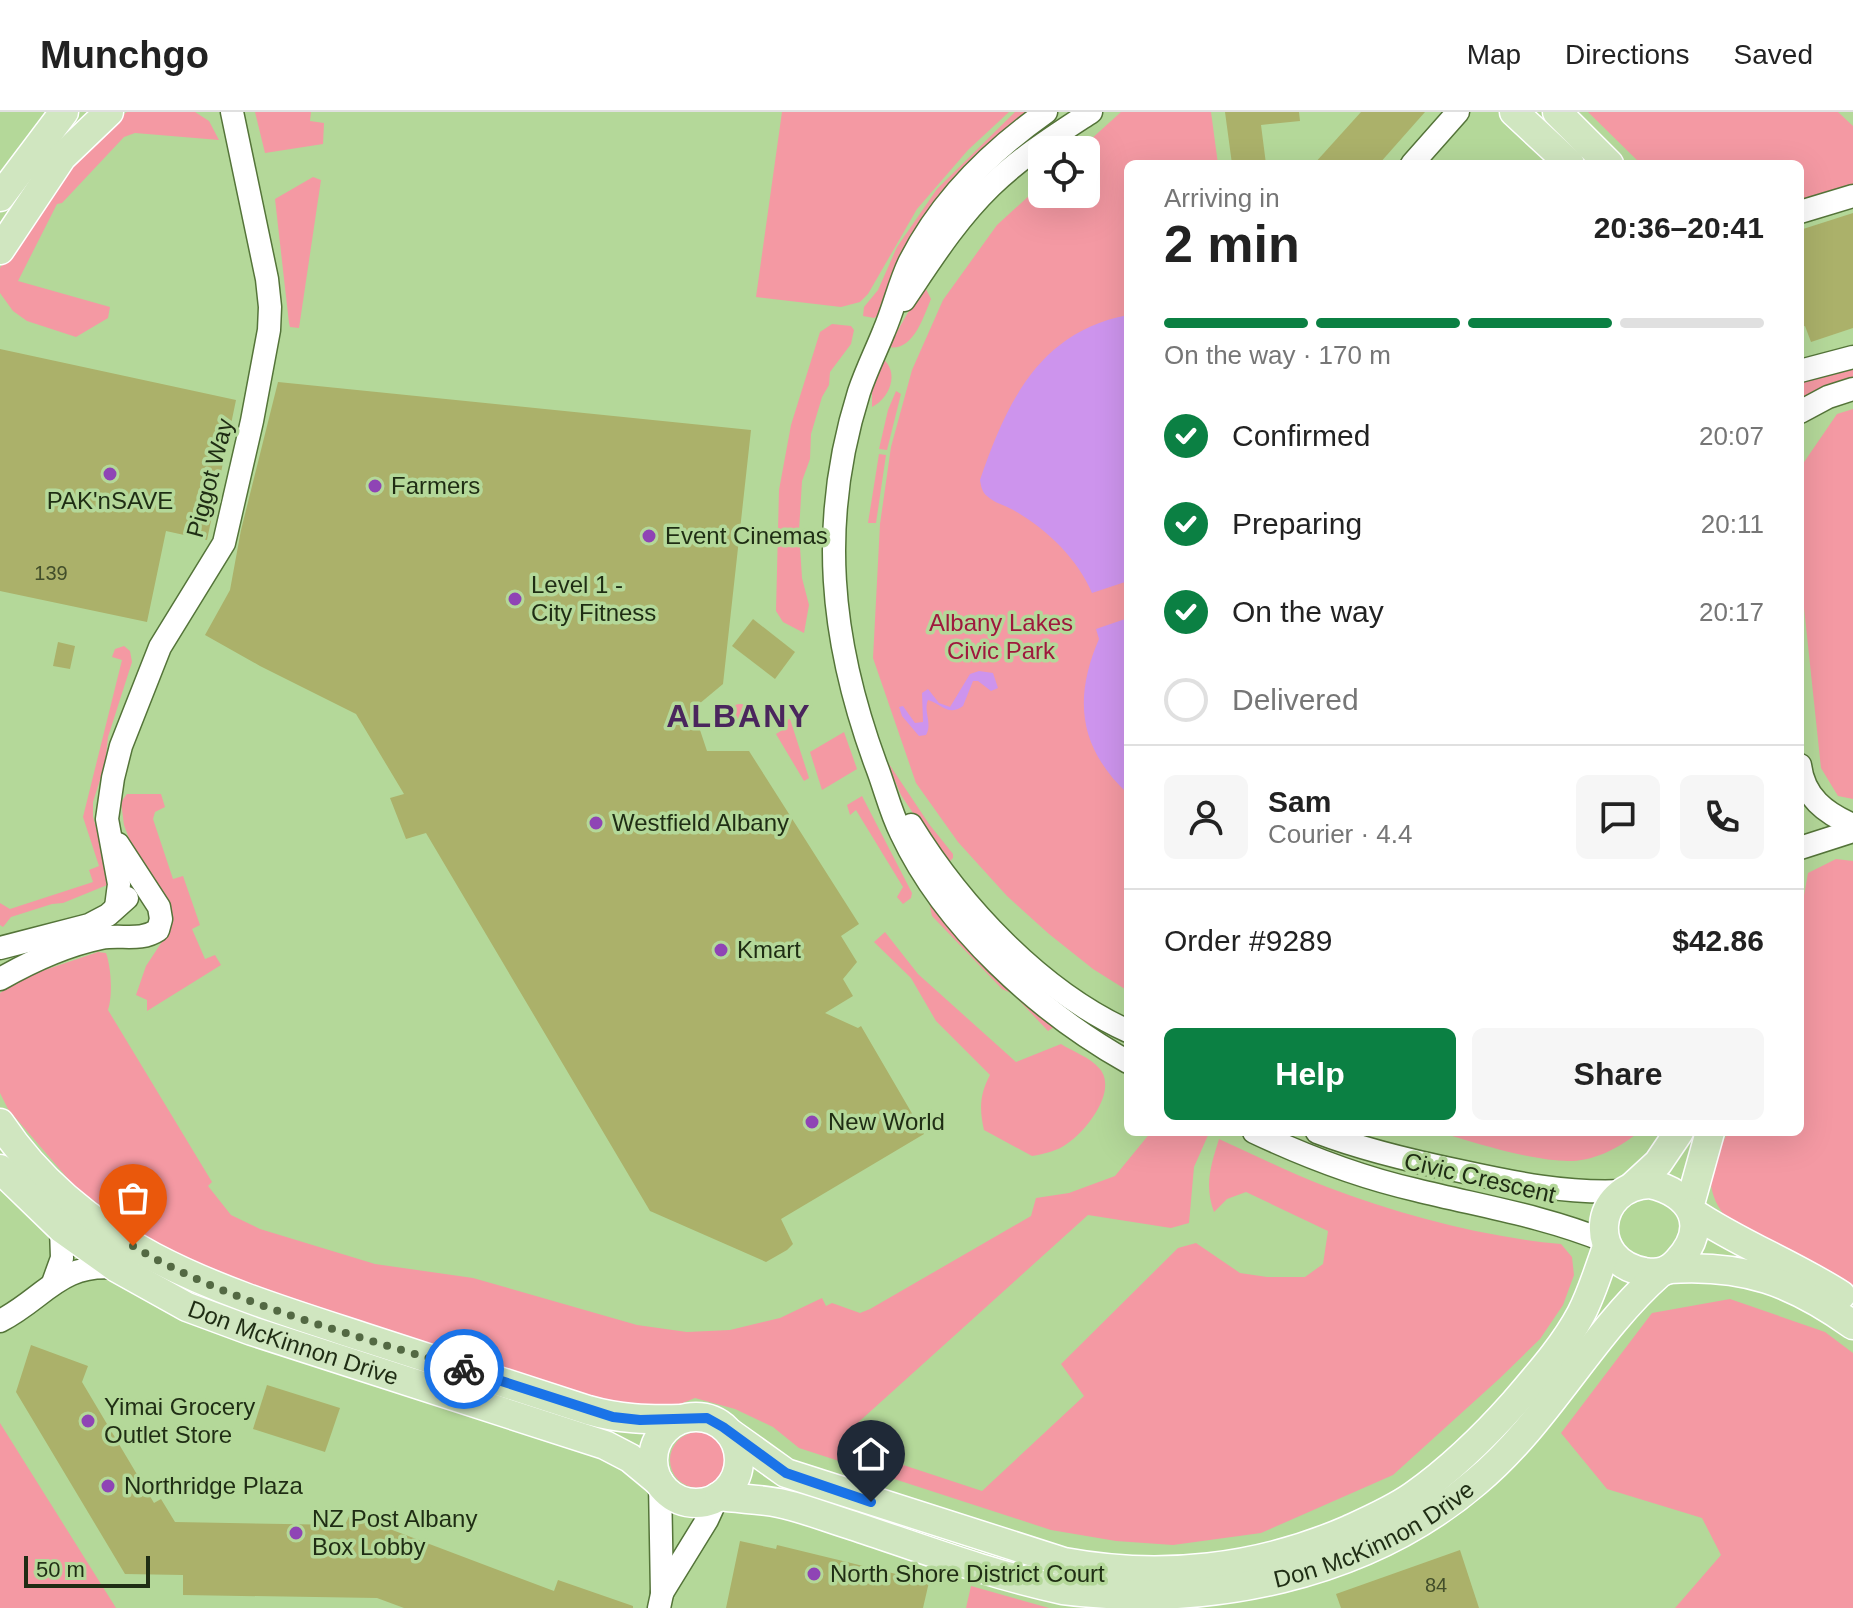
<!DOCTYPE html>
<meta charset="utf-8">
<style>
body{margin:0;font-family:Arial,sans-serif;background:#f6f6f6;color:#222;height:100vh;display:flex;flex-direction:column;font-size:30px;white-space:nowrap}
*{box-sizing:border-box;margin:0}
p{font-size:26px;color:#767676}
.icon{flex:none;width:44px;height:44px;fill:none;stroke:currentColor;stroke-width:2;stroke-linecap:round;stroke-linejoin:round}
.map{position:relative;flex:1;overflow:hidden}
.sheet{position:absolute;left:1124px;top:48px;width:680px;height:976px;display:flex;flex-direction:column;background:#fff;border-radius:12px;box-shadow:0 8px 32px #0002}
.sheet>*{flex:none}
.buttons{position:absolute;left:1028px;top:24px;display:grid;gap:16px}
.buttons a{display:grid;place-items:center;width:72px;height:72px;border-radius:12px;background:#fff;box-shadow:0 8px 32px #0002;font-size:40px}
.scale{position:absolute;left:24px;bottom:20px;width:126px;box-sizing:border-box;padding-left:8px;border:4px solid #1f2d14;border-top:0;font-size:22px;line-height:28px;white-space:nowrap;color:#1f2d14;-webkit-text-stroke:6px #b4d899;paint-order:stroke}
.pin{position:absolute;display:grid;place-items:center;width:68px;height:68px;color:#fff;margin:-82px -34px;border-radius:50% 50% 50% 0;rotate:-45deg;box-shadow:0 0 8px #0007}
.pin .icon{rotate:45deg}
.courier{position:absolute;display:grid;place-items:center;width:80px;height:80px;margin:-40px;border:6px solid #1a73e8;border-radius:50%;background:#fff;color:#222;box-shadow:0 2px 10px #0007}
.headline em{font-style:normal;font-weight:700}
.headline div{display:flex;flex-direction:column-reverse}
.headline{display:flex;align-items:center;justify-content:space-between;height:136px;padding:0 40px}
h1{font-size:52px;font-weight:700;line-height:60px}
.bar{display:grid;grid-template-columns:repeat(4,1fr);gap:12px 8px;align-content:center;height:96px;padding:0 40px}
.bar i{height:10px;border-radius:6px;background:#e0e0e0}
.bar .on{background:#0b8043}
.bar p{grid-column:span 4}
.line{display:flex;align-items:center;gap:20px;padding:0 40px;border-top:2px solid #e0e0e0}
.line div{flex:1}
.round{display:grid;place-items:center;flex:none;width:84px;height:84px;border-radius:12px;background:#f6f6f6}
ol{padding:0 40px;list-style:none}
li{display:flex;align-items:center;gap:24px;height:88px}
li p{margin-inline-start:auto}
li .icon{padding:8px;border-radius:50%;background:#0b8043;color:#fff;stroke-width:4}
li:last-child{color:#767676}
li i{width:44px;height:44px;border:4px solid #e0e0e0;border-radius:50%}
.primary-button{display:flex;gap:16px;margin-top:auto;padding:16px 40px}
.primary-button a{flex:1;height:92px;border-radius:12px;background:#0b8043;color:#fff;font-size:32px;font-weight:700;line-height:92px;text-align:center}
.primary-button a+a{background:#f6f6f6;color:#222}
header{display:flex;align-items:center;gap:48px;box-sizing:border-box;height:112px;padding:0 40px;background:#fff;border-bottom:2px solid #e0e0e0}
header strong{font-size:38px}
nav{display:flex;gap:44px;margin-inline-start:auto;font-size:28px}
.map>svg:first-child{display:block}
.green{fill:#f499a3}
.water{fill:#cd94ed}
.building{fill:#abb16a}
.lines{fill:none;stroke-linecap:round;stroke-linejoin:round}
.minor-casing{stroke:#547439;stroke-width:25}
.major-casing{stroke:#fff;stroke-width:31}
.minor{stroke:#fff;stroke-width:22}
.major{stroke:#d0e6c0;stroke-width:28}
.done{stroke:#536943;stroke-width:8;stroke-dasharray:0 14.4}
.route{stroke:#1a73e8;stroke-width:10}
.poi-dot{fill:#8f44b5;stroke:#b4d899;stroke-width:3}
.labels{text-anchor:middle;stroke-width:7;stroke-linejoin:round;paint-order:stroke}
.number-label{font-size:20px;fill:#424e2a}
.street-label{font-size:24px;fill:#1f2d14;stroke:#b4d899}
.poi-label{font-size:24px;fill:#1f2d14;stroke:#b4d899;text-anchor:start}
.park-label{font-size:24px;fill:#9f183d;stroke:#b4d899}
.district-label{font-size:32px;font-weight:bold;letter-spacing:2px;fill:#4a265d;stroke:#b4d899}
</style>
<header>
<strong>Munchgo</strong>
<nav><a>Map</a><a>Directions</a><a>Saved</a></nav>
</header>
<div class="map">
<svg width="1853" height="1496" viewBox="0 0 1853 1496">
<rect width="100%" height="100%" fill="#b4d899"/>
<!-- green -->
<g class="green">
<path d="M127,0H195L209,9L219,28L135,21L124,25L62,91L57,92L18,169L110,195L108,206L76,225L27,209L13,199L0,181V156L43,85L106,14Z"/>
<path d="M255,0H311L310,9L324,11L323,32L265,41Z"/>
<path d="M782,0H1009L968,38L917,97L868,182L860,190L841,195L756,185Z"/>
<path d="M1015,0H1031L901,146L888,172L879,203L874,206L863,204L864,195L878,178L897,135L937,77Z"/>
<path d="M1121,0H1211L1218,52H1128V879L1093,857L1049,822L1007,784L958,730L916,671L873,546L880,412L891,335L912,258L943,188L997,113L1042,72V82H1086V38H1079Z"/>
<path d="M1588,0H1838L1853,14V72L1800,90V52H1641Z"/>
<path d="M313,65L321,68L299,216L290,215L289,211L275,87Z"/>
<path d="M924,173L931,187C923,206 913,240 888,235Z"/>
<path d="M832,212L851,214L854,218L851,232L830,260L829,273L822,285L811,322L810,347L802,369L799,419L802,466L809,493L804,521L783,510L776,499L779,378L791,313L820,220Z"/>
<path d="M882,246C900,260 890,286 872,295V275Z"/>
<path d="M1853,253V267L1800,289V271Z"/>
<path d="M896,279L901,282L887,338L879,337L888,298Z"/>
<path d="M1853,297V687L1838,684L1821,656L1800,458V356L1837,302Z"/>
<path d="M879,342L886,343L876,411H868Z"/>
<path d="M124,534L130,539L132,550L108,625L105,652L93,690V705L112,771L63,791L52,792L11,805L3,815L0,813V791L10,797L93,770L89,758L99,754L83,705L122,548L112,545L115,537Z"/>
<circle cx="740" cy="604" r="12"/>
<path d="M790,607L809,666L804,669L776,622L784,617L783,609Z"/>
<path d="M844,620L857,657L822,678L810,640Z"/>
<path d="M885,646L929,712L953,742V746L947,752L901,683Z"/>
<path d="M127,682H161L165,695L155,700L153,707L173,767L183,764L200,813L192,817L205,847L215,843L221,853L147,899V888L136,883L146,854L171,816L169,796L133,737L124,713L121,690Z"/>
<path d="M862,684L912,781L911,786L903,792L897,785L903,775L856,698L850,703L847,693Z"/>
<path d="M1836,747L1853,749V1176C1809,1156 1716,1127 1711,1072C1709,1054 1721,1035 1728,1020H1800V806L1808,761Z"/>
<path d="M928,785L1032,896L1054,915L1048,919L1013,882L1002,877L932,804Z"/>
<path d="M885,820L918,862L1016,950L1061,932C1072,939 1091,946 1099,956C1119,978 1086,1019 1068,1031C1058,1039 1044,1042 1032,1044L984,1018C979,996 980,982 990,963L936,909L911,866L874,830Z"/>
<path d="M98,840L106,841C111,855 113,883 108,898L212,1070L208,1074L231,1103L260,1117L375,1152L473,1166L637,1213L687,1220L730,1218L780,1206L822,1186L826,1194L832,1191L860,1201L870,1197L1031,1104L1036,1086L1069,1081L1115,1064L1151,1020L1209,1021L1194,1055L1189,1111L1171,1116L1088,1103L852,1316L879,1345L982,1379L1084,1284L1061,1252L1178,1136L1196,1131L1240,1161L1267,1165H1305L1323,1152L1328,1119L1246,1080L1227,1087L1214,1100C1204,1073 1211,1053 1219,1027C1255,1043 1290,1061 1327,1075C1401,1103 1483,1125 1561,1132L1572,1145L1574,1163L1563,1193L1540,1227L1499,1267L1393,1363L1261,1421L1173,1433L1116,1429L1051,1418L799,1336L773,1315L735,1297L695,1286L668,1297L645,1301L420,1235L180,1150L76,1076L8,997L0,981V881L21,866Z"/>
<path d="M1439,1020H1639C1620,1035 1597,1048 1572,1049C1535,1050 1475,1031 1439,1020Z"/>
<path d="M1730,1187L1825,1220L1853,1241V1496H1675L1721,1443L1702,1406L1607,1377L1561,1321L1652,1201Z"/>
<path d="M0,1311L116,1496H0Z"/>
<circle cx="698" cy="1348" r="28"/>
<path d="M971,1474L1049,1496H966Z"/>
</g>
<!-- water -->
<g class="water">
<path d="M1128,203V469L1092,481C1077,446 1047,418 1015,399C1007,394 994,391 987,384C982,380 981,374 980,368C1007,290 1039,220 1128,203Z"/>
<path d="M1128,506V682C1079,636 1073,587 1099,527L1096,517Z"/>
<path d="M979,559L993,561L998,576L991,579L978,569H973L963,594C948,605 942,592 928,588C923,599 933,612 926,623L919,624L902,604L899,595L903,594L915,611L923,610L922,581L928,577L939,591L950,595L970,562Z"/>
</g>
<!-- building -->
<g class="building">
<path d="M1225,0H1299L1300,9L1261,13L1266,52H1232Z"/>
<path d="M1361,0H1425L1379,52H1314Z"/>
<path d="M1853,101V216L1811,230L1805,214L1800,215V118Z"/>
<path d="M0,237L236,288L207,428L166,419L147,510L0,479Z"/>
<path d="M278,270L751,318L723,572L693,597L707,639H749L859,812L841,824L857,850L843,867L853,884L825,901L858,916L861,914L924,1022L781,1107L793,1132L787,1138L766,1150L650,1099L426,721L406,727L390,686L404,682L356,602L260,554L205,523L230,478L241,418Z"/>
<path d="M753,507L795,540L775,567L732,534Z"/>
<path d="M58,530L75,534L70,557L53,554Z"/>
<path d="M31,1233L88,1254L82,1270L154,1391L161,1387L175,1410L345,1413L350,1402L554,1479L558,1468L633,1494V1496H404L377,1486L183,1483V1463L125,1462L16,1280Z"/>
<path d="M267,1273L340,1296L325,1340L253,1317Z"/>
<path d="M740,1429L776,1437L777,1433L929,1470L923,1496H726Z"/>
<path d="M1460,1438L1479,1496H1341L1336,1482Z"/>
</g>
<g class="lines">
<defs>
<g id="minor">
<path d="M1046,0C991,39 940,89 909,151C899,172 894,196 884,219C876,239 866,259 859,280C818,410 830,528 876,653C885,676 890,699 901,721C945,815 1039,900 1128,950"/>
<path d="M1412,52L1458,0"/>
<path d="M1800,100L1853,84"/>
<path d="M904,188C931,148 956,108 991,74C1021,45 1056,23 1091,0"/>
<path d="M1800,259L1853,245"/>
<path d="M1800,300L1828,285L1853,277"/>
<path d="M1800,653C1804,685 1825,701 1853,713"/>
<path d="M911,713C961,794 1040,879 1128,919"/>
<path d="M1800,736L1853,719"/>
<path d="M116,795L119,772L107,707L113,666L121,634L160,535L224,431L252,309L269,218L270,195L267,167L232,0"/>
<path d="M0,836L89,813L108,803L127,786"/>
<path d="M0,867C30,850 67,833 101,826C121,822 140,830 158,818L161,807L159,795L118,732"/>
<path d="M1254,1020C1307,1045 1359,1065 1416,1078C1480,1094 1544,1104 1605,1129"/>
<path d="M1317,1020C1364,1038 1411,1049 1460,1059C1515,1071 1567,1082 1624,1079"/>
<path d="M53,1171L62,1146L61,1116"/>
<path d="M0,1209C45,1186 60,1150 117,1156"/>
<path d="M662,1481L707,1408L718,1384"/>
<path d="M659,1496L662,1482L660,1370"/>
</g>
<g id="major">
<path d="M1514,0L1570,52"/>
<path d="M1557,0L1609,52"/>
<path d="M0,85L64,0"/>
<path d="M0,138L62,45L109,0"/>
<path d="M0,1011C86,1140 225,1180 363,1225C438,1249 513,1273 588,1298C619,1307 648,1308 681,1307"/>
<path id="s1" d="M0,1057L61,1116L117,1156L187,1195L252,1219L605,1333L630,1346L659,1370"/>
<path d="M1650,1072C1692,1081 1710,1114 1678,1149C1668,1160 1659,1162 1645,1160C1586,1150 1593,1074 1650,1072Z"/>
<path d="M1633,1074L1658,1051L1679,1020"/>
<path d="M1690,1092L1710,1020"/>
<path d="M1692,1100C1739,1132 1793,1152 1841,1183"/>
<path d="M1669,1157C1744,1152 1793,1170 1853,1213"/>
<circle cx="696" cy="1348" r="43"/>
<path d="M730,1321L786,1361L1064,1450C1161,1468 1258,1457 1348,1418C1370,1408 1393,1398 1413,1384C1451,1357 1484,1325 1515,1290C1538,1263 1564,1234 1581,1202C1592,1181 1599,1157 1607,1135"/>
<path id="s2" d="M719,1384C739,1387 759,1387 779,1391C804,1396 830,1407 854,1414C923,1437 992,1463 1063,1478C1207,1496 1365,1465 1476,1370C1548,1310 1590,1223 1660,1161"/>
</g>
</defs>
<!-- minor casing -->
<use href="#minor" class="minor-casing"/>
<!-- major casing -->
<use href="#major" class="major-casing"/>
<!-- minor -->
<use href="#minor" class="minor"/>
<!-- major -->
<use href="#major" class="major"/>
</g>
<g class="lines">
<!-- done -->
<path class="done" d="M133,1134C229,1192 356,1223 464,1257"/>
<!-- route -->
<path class="route" d="M464,1257L613,1305L640,1308L707,1306L723,1315L786,1361L871,1390"/>
</g>
<!-- markers -->
<g class="poi-dot">
<circle cx="110" cy="362" r="8"/>
<circle cx="375" cy="374" r="8"/>
<circle cx="649" cy="424" r="8"/>
<circle cx="515" cy="487" r="8"/>
<circle cx="596" cy="711" r="8"/>
<circle cx="721" cy="838" r="8"/>
<circle cx="812" cy="1010" r="8"/>
<circle cx="88" cy="1309" r="8"/>
<circle cx="108" cy="1374" r="8"/>
<circle cx="296" cy="1421" r="8"/>
<circle cx="814" cy="1462" r="8"/>
</g>
<g class="labels">
<!-- number labels -->
<g class="number-label">
<text x="51" y="468">139</text>
<text x="1436" y="1480">84</text>
</g>
<!-- street labels -->
<g class="street-label">
<text transform="translate(210 366) rotate(-75)" y="8">Piggot Way</text>
<text transform="translate(1480 1066) rotate(13)" y="8">Civic Crescent</text>
<text dy="8" stroke="none"><textPath href="#s1" startOffset="346">Don McKinnon Drive</textPath></text>
<text dy="8" stroke="none"><textPath href="#s2" startOffset="680">Don McKinnon Drive</textPath></text>
</g>
<!-- poi labels -->
<g class="poi-label">
<text x="391" y="382">Farmers</text>
<text x="110" y="397" text-anchor="middle">PAK'nSAVE</text>
<text x="665" y="432">Event Cinemas</text>
<text x="531" y="481">Level 1 -<tspan x="531" dy="28">City Fitness</tspan></text>
<text x="612" y="719">Westfield Albany</text>
<text x="737" y="846">Kmart</text>
<text x="828" y="1018">New World</text>
<text x="104" y="1303">Yimai Grocery<tspan x="104" dy="28">Outlet Store</tspan></text>
<text x="124" y="1382">Northridge Plaza</text>
<text x="312" y="1415">NZ Post Albany<tspan x="312" dy="28">Box Lobby</tspan></text>
<text x="830" y="1470">North Shore District Court</text>
</g>
<!-- park labels -->
<g class="park-label">
<text x="1001" y="519">Albany Lakes<tspan x="1001" dy="28">Civic Park</tspan></text>
</g>
<!-- district labels -->
<g class="district-label">
<text x="739" y="615">ALBANY</text>
</g>
</g>
</svg>
<div class="buttons">
<a><svg class="icon" aria-label="locate" viewBox="0 0 24 24"><circle cx="12" cy="12" r="6"/><path d="M12 2v4M12 18v4M2 12h4M18 12h4"/></svg></a>
</div>
<div class="scale">50 m</div>
<div class="pin" style="left:133px;top:1134px;background:#ea580c"><svg class="icon" aria-label="bag" viewBox="0 0 24 24"><path d="M5 8h14l-1 12H6zM9 8a3 3 0 0 1 6 0"/></svg></div>
<div class="pin" style="left:871px;top:1390px;background:#1f2937"><svg class="icon" aria-label="home" viewBox="0 0 24 24"><path d="M3 11l9-7 9 7M6 9v11h12V9"/></svg></div>
<div class="courier" style="left:464px;top:1257px"><svg class="icon" aria-label="bike" viewBox="0 0 24 24"><circle cx="6" cy="16" r="4"/><circle cx="18" cy="16" r="4"/><path d="M6 16l4-8h5l3 8M10 8l3 8H6M13 5h3"/></svg></div>
<section class="sheet">
<div class="headline"><div><h1>2 min</h1><p>Arriving in</p></div><em>20:36–20:41</em></div>
<div class="bar"><i class="on"></i><i class="on"></i><i class="on"></i><i></i><p>On the way · 170 m</p></div>
<ol>
<li><svg class="icon" aria-label="check" viewBox="0 0 24 24"><path d="M5 12l5 5 9-10"/></svg>Confirmed<p>20:07</p></li>
<li><svg class="icon" aria-label="check" viewBox="0 0 24 24"><path d="M5 12l5 5 9-10"/></svg>Preparing<p>20:11</p></li>
<li><svg class="icon" aria-label="check" viewBox="0 0 24 24"><path d="M5 12l5 5 9-10"/></svg>On the way<p>20:17</p></li>
<li><i></i>Delivered</li>
</ol>
<div class="line" style="height:144px"><a class="round"><svg class="icon" aria-label="person" viewBox="0 0 24 24"><circle cx="12" cy="8" r="4"/><path d="M4 21q1-7 8-7t8 7"/></svg></a><div><b>Sam</b><p>Courier · 4.4</p></div><a class="round"><svg class="icon" aria-label="chat" viewBox="0 0 24 24"><path d="M4 5h16v11H9l-5 4z"/></svg></a><a class="round"><svg class="icon" aria-label="phone" viewBox="0 0 24 24"><path d="M5 4h4l2 5-3 2q2 4 5 5l2-3 5 2v4C11 20 4 13 5 4z"/></svg></a></div>
<div class="line" style="height:104px"><div>Order #9289</div><b>$42.86</b></div>
<div class="primary-button"><a>Help</a><a>Share</a></div>
</section>
</div>
